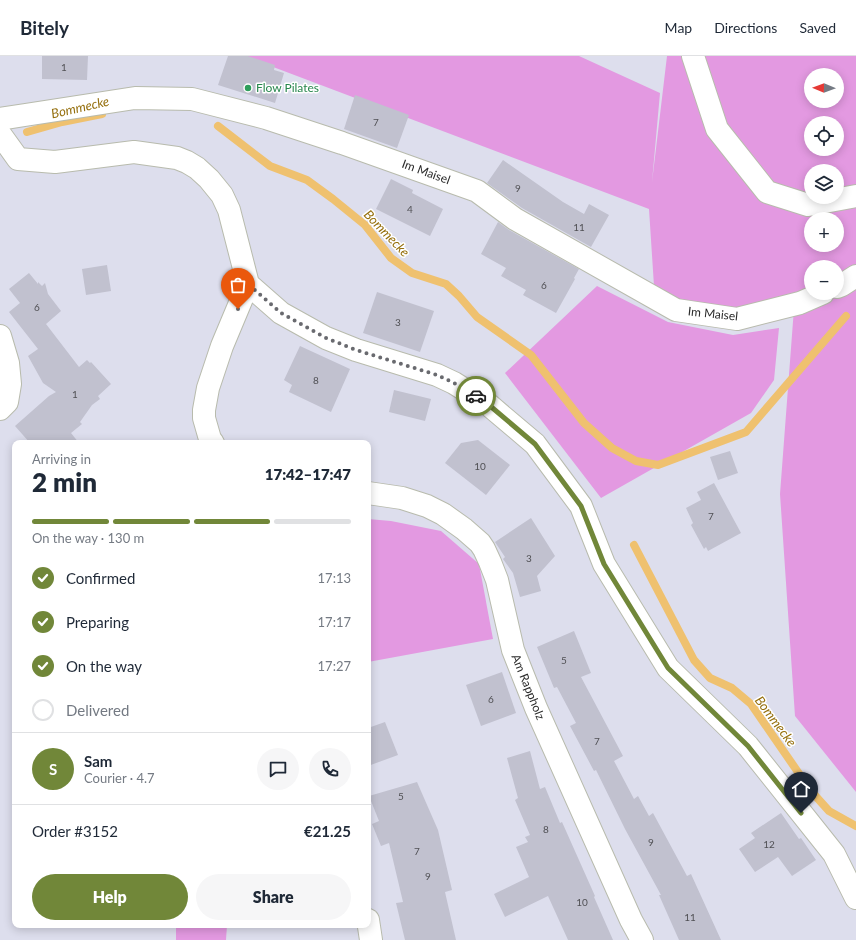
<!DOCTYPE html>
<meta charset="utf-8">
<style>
body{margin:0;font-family:Lato,sans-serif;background:#f6f6f7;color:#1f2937;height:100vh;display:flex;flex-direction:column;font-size:15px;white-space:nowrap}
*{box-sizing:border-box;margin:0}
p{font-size:13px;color:#747a83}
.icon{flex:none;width:22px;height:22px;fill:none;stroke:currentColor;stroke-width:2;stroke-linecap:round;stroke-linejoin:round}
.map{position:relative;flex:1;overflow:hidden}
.drawer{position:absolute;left:12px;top:384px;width:359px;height:488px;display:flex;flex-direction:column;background:#fff;border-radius:8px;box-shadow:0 2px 10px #0003}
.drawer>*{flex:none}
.needle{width:26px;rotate:271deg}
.tools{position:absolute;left:804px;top:12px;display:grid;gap:8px}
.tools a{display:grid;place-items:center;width:40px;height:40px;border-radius:50%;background:#fff;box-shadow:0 2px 10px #0003;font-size:20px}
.pin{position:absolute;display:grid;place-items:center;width:34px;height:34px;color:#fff;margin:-41px -17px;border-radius:50% 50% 50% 0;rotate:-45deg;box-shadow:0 0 4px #0007}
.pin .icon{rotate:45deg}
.courier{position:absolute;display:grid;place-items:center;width:40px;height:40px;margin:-20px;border:3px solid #718739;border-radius:50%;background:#fff;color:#222;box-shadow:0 1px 5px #0007}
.overview em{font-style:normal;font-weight:800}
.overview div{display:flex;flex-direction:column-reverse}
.overview{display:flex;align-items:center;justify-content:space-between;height:68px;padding:0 20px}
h1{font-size:26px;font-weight:800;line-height:30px}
.bar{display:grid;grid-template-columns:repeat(4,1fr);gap:6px 4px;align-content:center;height:48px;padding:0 20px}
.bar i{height:5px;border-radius:3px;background:#e0e1e3}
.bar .on{background:#718739}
.bar p{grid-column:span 4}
.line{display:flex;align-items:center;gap:10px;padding:0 20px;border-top:1px solid #e0e1e3}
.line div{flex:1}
.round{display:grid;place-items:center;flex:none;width:42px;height:42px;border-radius:21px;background:#f6f6f7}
ol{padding:0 20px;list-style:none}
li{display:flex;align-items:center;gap:12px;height:44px}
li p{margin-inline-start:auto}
li .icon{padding:4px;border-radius:50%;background:#718739;color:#fff;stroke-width:4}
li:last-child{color:#747a83}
li i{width:22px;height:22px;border:2px solid #e0e1e3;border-radius:50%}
.action{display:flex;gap:8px;margin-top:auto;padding:8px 20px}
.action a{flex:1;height:46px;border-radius:24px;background:#718739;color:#fff;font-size:16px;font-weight:800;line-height:46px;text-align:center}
.action a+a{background:#f6f6f7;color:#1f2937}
header{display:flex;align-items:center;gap:24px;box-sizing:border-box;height:56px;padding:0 20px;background:#fff;border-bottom:1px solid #e0e1e3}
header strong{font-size:19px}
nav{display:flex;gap:22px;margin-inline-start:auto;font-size:14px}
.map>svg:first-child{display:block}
.green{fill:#e399e1;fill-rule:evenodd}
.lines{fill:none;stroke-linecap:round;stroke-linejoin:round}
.stream{stroke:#efc16f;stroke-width:8}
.building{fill:#c1c1cf}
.minor-casing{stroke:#b8bbad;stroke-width:24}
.minor{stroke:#fff;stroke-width:22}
.done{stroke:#696a6f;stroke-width:4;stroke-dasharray:0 7.2}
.route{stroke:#718739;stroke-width:5}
.leisure-dot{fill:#2e9e5b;stroke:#fff;stroke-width:1.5}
.labels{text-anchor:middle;stroke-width:3;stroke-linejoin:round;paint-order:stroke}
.number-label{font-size:10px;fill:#505054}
.leisure-label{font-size:12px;fill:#27864d;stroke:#fff;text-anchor:start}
.street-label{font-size:12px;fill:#2b2b2b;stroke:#fff}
.water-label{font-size:13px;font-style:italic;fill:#956f0d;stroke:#fff}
</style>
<header>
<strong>Bitely</strong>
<nav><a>Map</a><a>Directions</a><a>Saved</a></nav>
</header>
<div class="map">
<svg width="856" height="884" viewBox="0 0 856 884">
<rect width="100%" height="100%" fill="#dddeed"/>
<!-- green -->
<g class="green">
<path d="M244,0H579L660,37L652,126L667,0H856V736L795,660L780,438L795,239L735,254L682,248L654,230L649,153ZM811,19H837V45H811ZM811,67H837V93H811ZM811,115H837V141H811ZM811,163H837V189H811ZM811,211H837V237H811Z"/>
<path d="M597,230L668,266L733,279L779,272L774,324L751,357L601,442L505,317Z"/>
<path d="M368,463L391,465L441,475L479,508L493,583L368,606Z"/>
<path d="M176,869H227L226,884H176Z"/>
</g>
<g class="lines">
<!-- stream -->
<g class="stream">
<path d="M218,70L270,110L307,124L333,143L365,169L391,202L412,217L446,228L459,240L477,261L531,299L584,367L612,392L636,405L658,409L746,376L846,260"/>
<path d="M27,76L62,66L102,58"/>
<path d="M634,489L694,604L710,622L732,632L751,648L811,735L829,755L856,770"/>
</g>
</g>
<!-- building -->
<g class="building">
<path d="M42,0H88L87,24L42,23Z"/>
<path d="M228,0H248L275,9L274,14L284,17L275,47L218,29Z"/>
<path d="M355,39L409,59L397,92L344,73Z"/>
<path d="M503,104L563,146L584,158L589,148L609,159L591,191L522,152L487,127Z"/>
<path d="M391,123L413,134L412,137L443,153L430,180L376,153Z"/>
<path d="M498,166L509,174L579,213L574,222L575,223L556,257L523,239L526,234L501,220L506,212L481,198Z"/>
<path d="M107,209L111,235L86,239L82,213Z"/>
<path d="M29,217L38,228V226L42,230L45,227L48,238L61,255L46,268L79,311L87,304L90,307L91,306L111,328L98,340L100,343L92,349L80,366L82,368L71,377L79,387H30L15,370L49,340L56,336L43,327L28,300L38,293L9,256L20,247L9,233Z"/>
<path d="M377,236L434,255L420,296L363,277Z"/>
<path d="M300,290L350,313L331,356L289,336L292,329L284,324Z"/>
<path d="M394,334L431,343L425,365L389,356Z"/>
<path d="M478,384L510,409L486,439L445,407L461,387Z"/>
<path d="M730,395L738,417L718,424L710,401Z"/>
<path d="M714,427L741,477L708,495L706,491L704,493L691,469L693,467L686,452L701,444L697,436Z"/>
<path d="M531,462L555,500L537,520L541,535L520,541L513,517L503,503L505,501L495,486Z"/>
<path d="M574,575L591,617L581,621L623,700L614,705L634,743L638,740L649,760L653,757L687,820L691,818L721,884H679L659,839H661L625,773L596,714L594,715L570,670L576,667L557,631L554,632L537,591Z"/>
<path d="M502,616L516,657L481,670L466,629Z"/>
<path d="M385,666L398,699L368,710V672Z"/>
<path d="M530,695L540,733L545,731L560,767L562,766L595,840L594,841L613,884H568L548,840L505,861L494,838L529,821L516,791L528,786L525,781L530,779L515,744L518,742L507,702Z"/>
<path d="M417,726L438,774L452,834L445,836L456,884H405L396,847L403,846L389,787L381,790L372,768L379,765L369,740Z"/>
<path d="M781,757L799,783L801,782L816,804L792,820L778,801L755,816L739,793L755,782L751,777Z"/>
</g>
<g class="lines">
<defs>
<g id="minor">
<path d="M693,0L717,73L767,136L808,149L856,140"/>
<path d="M0,63L25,59L135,42L192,43L266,62L342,87L477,135L515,163L676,254L737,263L800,247L823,237"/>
<path d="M0,78L18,103L55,106L134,96L177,102L187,106L197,112L209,123L222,139L229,154L248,228L281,257L326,282L356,294L437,319L454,327L489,349L535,388L581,450L604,508L668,612L748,690L834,798L856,842"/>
<path d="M837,231L842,229L856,220"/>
<path d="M0,280L8,307L10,328L7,346L0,353"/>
<path d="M213,387L210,383L204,362V354L208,332L222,290L248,228"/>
<path d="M368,437L402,442L427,450L443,458L464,473L480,487L484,493L490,506L497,524L513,594L536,652L631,864L642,884"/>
<path d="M368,864L371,884"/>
</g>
</defs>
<!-- minor casing -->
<use href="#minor" class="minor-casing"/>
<!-- minor -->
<use href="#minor" class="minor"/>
</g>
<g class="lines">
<!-- done -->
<path class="done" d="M238,253L248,228L281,257L326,282L356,294L437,319L454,327L476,340"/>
<!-- route -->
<path class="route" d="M476,340L489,349L535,388L581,450L604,508L668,612L748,690L801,757"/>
</g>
<!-- markers -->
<circle class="leisure-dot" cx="248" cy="32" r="4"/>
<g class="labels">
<!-- number labels -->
<g class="number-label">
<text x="64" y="15">1</text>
<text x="376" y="70">7</text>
<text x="518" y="136">9</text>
<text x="410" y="157">4</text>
<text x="579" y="175">11</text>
<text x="544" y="233">6</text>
<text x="37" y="255">6</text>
<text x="398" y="270">3</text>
<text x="316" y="328">8</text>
<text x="75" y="342">1</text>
<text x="480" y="414">10</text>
<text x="711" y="464">7</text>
<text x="529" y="506">3</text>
<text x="564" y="608">5</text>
<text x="491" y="647">6</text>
<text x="597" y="689">7</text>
<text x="401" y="744">5</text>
<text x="546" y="777">8</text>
<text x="651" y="790">9</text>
<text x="769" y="792">12</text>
<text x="417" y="799">7</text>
<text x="428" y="824">9</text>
<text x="582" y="850">10</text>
<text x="690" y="865">11</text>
</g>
<!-- leisure labels -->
<g class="leisure-label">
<text x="256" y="36">Flow Pilates</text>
</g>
<!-- street labels -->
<g class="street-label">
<text transform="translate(426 116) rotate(20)" y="4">Im Maisel</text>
<text transform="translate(713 258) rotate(6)" y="4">Im Maisel</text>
<text transform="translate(528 631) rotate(68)" y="4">Am Rappholz</text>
</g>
<!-- water labels -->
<g class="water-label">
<text transform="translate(80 51) rotate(-13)" y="5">Bommecke</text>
<text transform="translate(387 177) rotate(46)" y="5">Bommecke</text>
<text transform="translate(776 665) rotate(53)" y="5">Bommecke</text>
</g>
</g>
</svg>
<div class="tools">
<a><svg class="needle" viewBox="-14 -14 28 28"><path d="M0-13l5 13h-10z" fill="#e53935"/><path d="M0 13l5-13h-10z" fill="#747a83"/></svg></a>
<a><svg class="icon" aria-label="locate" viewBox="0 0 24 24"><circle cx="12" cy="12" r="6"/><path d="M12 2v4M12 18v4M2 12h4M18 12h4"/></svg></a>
<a><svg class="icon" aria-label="layers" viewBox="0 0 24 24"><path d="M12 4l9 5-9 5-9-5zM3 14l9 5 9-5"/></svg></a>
<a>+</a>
<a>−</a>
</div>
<div class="pin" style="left:238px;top:253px;background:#ea580c"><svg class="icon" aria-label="bag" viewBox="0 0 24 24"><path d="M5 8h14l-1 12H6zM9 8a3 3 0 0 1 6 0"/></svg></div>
<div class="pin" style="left:801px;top:757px;background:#1f2937"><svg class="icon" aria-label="home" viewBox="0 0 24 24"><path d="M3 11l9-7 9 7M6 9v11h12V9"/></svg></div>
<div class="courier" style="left:476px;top:340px"><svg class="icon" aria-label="car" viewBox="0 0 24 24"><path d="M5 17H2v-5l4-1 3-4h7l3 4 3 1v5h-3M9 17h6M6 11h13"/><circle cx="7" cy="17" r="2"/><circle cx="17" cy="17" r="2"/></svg></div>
<section class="drawer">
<div class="overview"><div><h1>2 min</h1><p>Arriving in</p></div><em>17:42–17:47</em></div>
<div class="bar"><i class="on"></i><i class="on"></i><i class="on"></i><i></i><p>On the way · 130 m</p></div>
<ol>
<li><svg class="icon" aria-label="check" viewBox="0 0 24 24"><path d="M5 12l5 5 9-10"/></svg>Confirmed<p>17:13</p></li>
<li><svg class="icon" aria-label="check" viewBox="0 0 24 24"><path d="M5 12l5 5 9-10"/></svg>Preparing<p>17:17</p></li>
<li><svg class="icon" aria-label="check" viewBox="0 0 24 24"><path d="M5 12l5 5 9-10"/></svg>On the way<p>17:27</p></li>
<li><i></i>Delivered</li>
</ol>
<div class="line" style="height:72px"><b class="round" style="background:#718739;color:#fff">S</b><div><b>Sam</b><p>Courier · 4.7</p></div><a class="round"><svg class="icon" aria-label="chat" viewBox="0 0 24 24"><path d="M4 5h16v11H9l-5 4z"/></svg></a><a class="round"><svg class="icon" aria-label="phone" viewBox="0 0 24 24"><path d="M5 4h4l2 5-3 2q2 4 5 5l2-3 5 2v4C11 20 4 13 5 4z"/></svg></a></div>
<div class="line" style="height:52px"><div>Order #3152</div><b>€21.25</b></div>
<div class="action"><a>Help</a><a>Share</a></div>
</section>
</div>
